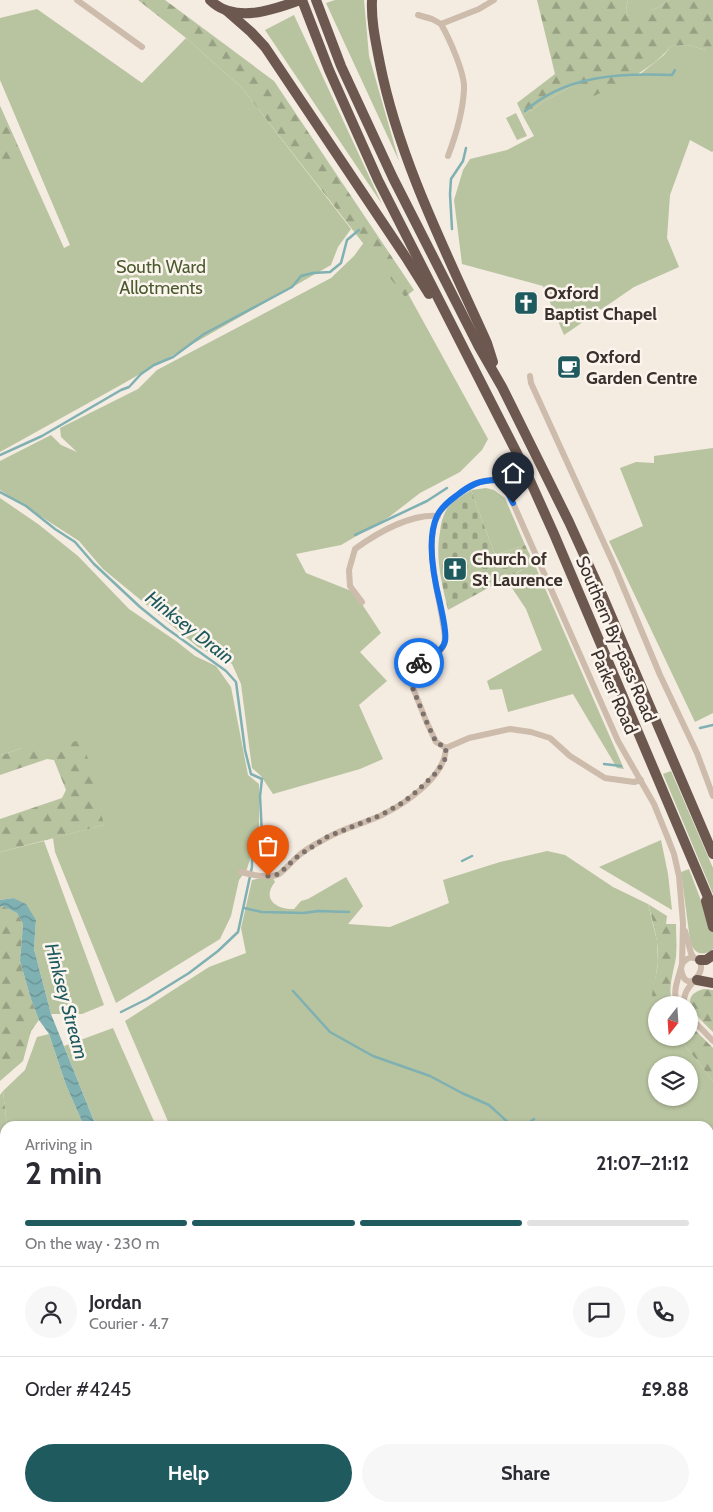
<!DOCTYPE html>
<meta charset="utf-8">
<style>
body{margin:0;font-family:Cabin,sans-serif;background:#f7f7f7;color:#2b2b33;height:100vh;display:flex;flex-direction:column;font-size:19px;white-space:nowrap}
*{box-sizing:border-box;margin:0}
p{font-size:16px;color:#7c7c81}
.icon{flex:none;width:28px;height:28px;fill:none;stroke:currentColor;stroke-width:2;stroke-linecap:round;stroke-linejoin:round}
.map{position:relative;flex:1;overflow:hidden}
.panel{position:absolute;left:0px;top:1121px;width:714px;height:391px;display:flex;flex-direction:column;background:#fff;border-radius:15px 15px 0 0;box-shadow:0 1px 4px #0004}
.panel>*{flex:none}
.needle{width:32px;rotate:197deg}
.tools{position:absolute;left:648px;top:996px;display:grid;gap:10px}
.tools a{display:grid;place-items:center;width:50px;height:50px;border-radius:50%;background:#fff;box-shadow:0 1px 4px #0004;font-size:25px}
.pin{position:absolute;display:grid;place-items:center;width:42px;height:42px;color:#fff;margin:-51px -21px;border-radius:50% 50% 50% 0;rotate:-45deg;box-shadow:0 0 5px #0007}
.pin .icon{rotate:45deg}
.courier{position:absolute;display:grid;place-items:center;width:50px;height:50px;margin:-25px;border:4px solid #1a73e8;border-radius:50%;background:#fff;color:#222;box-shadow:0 1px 6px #0007}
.head em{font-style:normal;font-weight:700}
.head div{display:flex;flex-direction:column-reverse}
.head{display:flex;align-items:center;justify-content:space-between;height:85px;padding:0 25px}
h1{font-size:32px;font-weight:700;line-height:38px}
.bar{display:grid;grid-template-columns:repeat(4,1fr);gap:8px 5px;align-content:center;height:60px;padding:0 25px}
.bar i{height:6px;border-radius:4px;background:#e1e1e2}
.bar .current{background:#1f5a5e}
.bar p{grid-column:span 4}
.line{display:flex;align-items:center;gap:12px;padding:0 25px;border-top:1px solid #e1e1e2}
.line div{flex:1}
.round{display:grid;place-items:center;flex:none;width:52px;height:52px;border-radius:26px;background:#f7f7f7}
.action{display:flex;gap:10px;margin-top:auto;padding:10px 25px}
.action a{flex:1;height:58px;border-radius:30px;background:#1f5a5e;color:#fff;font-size:20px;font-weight:700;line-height:58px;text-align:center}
.action a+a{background:#f7f7f7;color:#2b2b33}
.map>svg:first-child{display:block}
.green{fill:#b8c4a0;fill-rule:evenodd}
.forest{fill:url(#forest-firs)}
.cemetery{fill:url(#cemetery-stones)}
.water{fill:url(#water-waves)}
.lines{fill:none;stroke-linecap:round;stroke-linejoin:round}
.stream{stroke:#7fb0b2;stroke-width:2.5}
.river{stroke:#7fb0b2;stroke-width:14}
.minor{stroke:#cdbbac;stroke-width:6}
.trunk{stroke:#6c584f;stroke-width:10}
.done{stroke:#7c716b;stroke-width:5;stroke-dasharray:0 9}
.route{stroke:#1a73e8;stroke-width:6}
.labels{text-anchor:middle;stroke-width:5;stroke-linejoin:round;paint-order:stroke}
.park-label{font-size:18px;fill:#4a5a2e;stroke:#fbf5ee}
.poi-label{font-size:18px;font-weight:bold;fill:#3b302b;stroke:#fbf5ee;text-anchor:start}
.street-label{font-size:18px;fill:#3b302b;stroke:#fbf5ee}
.water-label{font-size:19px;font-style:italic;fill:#1f5a5e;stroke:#fbf5ee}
</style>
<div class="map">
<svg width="713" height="1512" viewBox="0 0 713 1512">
<defs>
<pattern id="forest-firs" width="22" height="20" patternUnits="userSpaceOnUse" patternTransform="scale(1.25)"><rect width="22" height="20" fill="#b8c4a0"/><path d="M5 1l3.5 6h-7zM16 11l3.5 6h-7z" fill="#97a083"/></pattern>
<pattern id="cemetery-stones" width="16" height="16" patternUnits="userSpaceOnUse" patternTransform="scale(1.25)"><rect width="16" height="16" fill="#b8c4a0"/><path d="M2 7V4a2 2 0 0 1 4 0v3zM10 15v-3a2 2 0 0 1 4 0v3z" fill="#97a083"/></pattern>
<pattern id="water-waves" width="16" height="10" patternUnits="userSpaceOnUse" patternTransform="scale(1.25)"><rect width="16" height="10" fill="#7fb0b2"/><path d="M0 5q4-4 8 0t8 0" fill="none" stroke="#699091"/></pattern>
</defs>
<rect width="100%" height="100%" fill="#f4ebe1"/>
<!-- green -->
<g class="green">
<path d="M335,0H364L369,56L399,161L326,3Z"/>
<path d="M628,0H669L657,8L628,18L626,10Z"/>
<path d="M37,9L142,83L186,38L242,88L351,229L338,247L331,265L119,386L0,452V106L64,248L70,245L0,80V18Z"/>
<path d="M294,15L382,204L265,30Z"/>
<path d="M688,45L706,50H713V151L712,152L690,140L670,195L667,238L679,267L634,287L564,335L543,286L462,264L454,200L463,170L470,159L507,150L534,136L523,116L546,100L576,84L639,75L664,55L671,46Z"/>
<path d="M516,113L527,136L517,140L506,118Z"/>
<path d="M373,230L488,439L482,450L460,472L420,493L389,517L341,545L296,554L306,573L354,592L381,633L360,652L387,681L359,705L383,759L360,769L273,794L261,776L252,768L241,684L232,664L198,647L103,569L79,541L0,490V461L51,435L61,445L77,452L61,437L60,428L138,389L157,370L331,278L354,256Z"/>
<path d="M713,448V713L695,722L609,541L643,526L620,468L636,462L654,463V456Z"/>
<path d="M486,488L494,490L505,498L525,545L495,555L471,490Z"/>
<path d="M0,498L38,524L78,556L129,609L176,641L195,656L216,666L231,687L248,775L259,784V831L247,869L239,880L231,916L220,939L116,1003L55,852L53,838L104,825L55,750L22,748L5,754L0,755Z"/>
<path d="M534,563L624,769L617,768L573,694L508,712L502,689L490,690L487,681L542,650L526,609L506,579Z"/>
<path d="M671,771L713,868V894L663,774Z"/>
<path d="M661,840L668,874L672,910L599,867Z"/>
<path d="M44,841L104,1005L82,1014H51L34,949L36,920L13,898L0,900V852Z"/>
<path d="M547,851L565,855L613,887L648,904L657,941L658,962L652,1000L653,1012L656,1016V1038H679L713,1081V1512H338L336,1508H709V1126H170L125,1021L209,967L246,953L241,928L252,880L272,876L275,882C261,899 277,910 294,909L301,901L308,899L346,877L363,906L348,924L390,927L449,903L443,880L500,862ZM656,1065H689V1098H656Z"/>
<path d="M689,869L713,932V949C702,958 693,953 690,940L681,872Z"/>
<path d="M113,1028L156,1126H96L64,1046Z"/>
<path d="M49,1034L66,1085L84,1126H7L3,1091L25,1070L37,1037Z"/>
<path d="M43,1508H242L241,1512H37Z"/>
<path d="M262,1508H324L326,1512H262Z"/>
</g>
<!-- forest -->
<g class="forest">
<path d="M138,0H165L274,81L414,290L405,297L242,88L186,38Z"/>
<path d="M537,0H628L626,10L628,17L657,8L669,0H713V50H706L688,45L671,46C651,71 622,82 594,96L576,84L546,100L523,116L517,103L555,74Z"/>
<path d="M0,106L23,158L6,169L0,154Z"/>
<path d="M83,739L104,825L0,852V819L62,798L66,790L54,760L47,759L0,775V755L5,754L22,748L56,747Z"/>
<path d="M648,904L667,916L666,924H676C676,935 677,946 676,957C674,972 666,991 674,1005H656V1016C646,1002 657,978 658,962C659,942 653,923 648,904Z"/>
<path d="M3,906L17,913L23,924L20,961L31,999L39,1020L31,1031L23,1061L0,1081V907Z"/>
<path d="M704,989L713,990V1032C702,1021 673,997 704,989Z"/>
<path d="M689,1024L713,1048V1081L679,1038H689Z"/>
<path d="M3,1091L7,1126H5V1204L0,1202V1095Z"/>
<path d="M0,1289L5,1321V1508H53L45,1512H0Z"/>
</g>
<!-- cemetery -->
<path class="cemetery" d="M471,490L495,555L525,545L534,563L448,610C442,584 435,559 440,532C441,523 443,514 449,506C453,500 464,495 471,490Z"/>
<!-- water -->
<g class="water">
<path d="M13,898L26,904L36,920L34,949L51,1014L96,1126H84L66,1085L49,1034L39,1020L31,999L20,961L23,924L17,913L3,906L0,907V900Z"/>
<path d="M0,1200L1,1202L5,1204V1321L0,1289Z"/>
</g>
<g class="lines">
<!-- stream -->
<g class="stream">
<path d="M525,111C566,75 620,73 672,75L675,70"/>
<path d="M452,229L450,194L451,179L463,161L466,148"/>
<path d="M0,455L42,436L121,390L129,387L141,374L154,365L173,357L204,334L292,287L301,276L313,273L330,272L341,263L347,240L359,230"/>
<path d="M0,492L26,506L55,529L75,542L94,564L140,607L166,628L226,671L236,682L245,750L251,774L262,779L260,796L262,835L252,853V867L238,932L218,951L189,973L147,999L121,1012"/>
<path d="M355,535L427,501L447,488"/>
<path d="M700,728L713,725"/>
<path d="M604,764L621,766"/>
<path d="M462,861L472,856"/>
<path d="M244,908L262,912L304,913L318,911L349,912"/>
<path d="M293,991L330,1032L373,1056L430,1076L462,1093L489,1105L512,1126"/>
<path d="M524,1126L534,1119"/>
<path d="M709,1454L713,1451"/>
<path d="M636,1512L642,1508"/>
</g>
<!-- river -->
<path class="river" d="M256,1512L257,1508"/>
<!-- minor -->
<g class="minor">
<path d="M77,0L142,47"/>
<path d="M418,15L432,19L441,24L479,9L494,0"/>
<path d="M441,24C449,38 465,73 464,89C463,112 456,135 448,156"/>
<path d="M530,376L531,383L614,565L660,675L697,753L713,796"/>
<path d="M362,602L350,586L349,570L355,549C377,533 410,514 438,516"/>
<path d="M446,748L436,742L427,723L411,683L409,671L411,667C421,662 437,657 443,647C447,640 444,631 443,624C439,594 423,544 438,515C442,508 449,501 456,496C470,485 479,480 497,480L504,485L513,503L618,741L654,804L667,836L674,854L679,876L683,923L682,964"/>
<path d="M446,748L469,738L510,729L531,732L550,738L570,756L605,778L634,782L641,780"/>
<path d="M241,872C252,875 269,879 279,874C285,870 291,862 296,858C304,850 315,844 325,839C343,828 363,824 382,815C406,803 445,777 446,748"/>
<path d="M685,931L691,953L694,958"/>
<path d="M678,1005C671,992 679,978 682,964C685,960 689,956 695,958C713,964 686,1000 681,969"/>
<path d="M684,1005C683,995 687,989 694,981"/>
<path d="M689,1016L713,1041"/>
</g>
<!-- trunk -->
<g class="trunk">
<path d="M210,0C234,24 273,10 300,0"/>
<path d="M302,0L329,70L378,180L523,465L554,534L713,909"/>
<path d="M316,0L341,66L393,178L479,347L502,387L569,522L600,590L713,854"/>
<path d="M372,0C371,22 376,43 380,64C399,160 447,254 487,343L493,362"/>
<path d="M227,11L251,32L265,47L407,259L429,294"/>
<path d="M706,901L713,927"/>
<path d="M700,960H706L713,955"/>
<path d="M697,980L713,983"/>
</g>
</g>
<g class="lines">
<!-- done -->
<path class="done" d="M268,876L279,874L298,856L327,837L381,815L402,803L416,792L437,772L445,759L446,748L436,742L427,723L411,684L410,671L411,667L419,663"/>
<!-- route -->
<path class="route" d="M419,663C428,658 443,652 445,641C447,632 442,613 440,603C434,579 426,540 437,516C441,508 449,501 456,496C470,485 479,480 497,480L504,485L513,503"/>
</g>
<!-- icons -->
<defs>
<symbol id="church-square" viewBox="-11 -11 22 22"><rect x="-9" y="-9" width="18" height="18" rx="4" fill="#1f5a5e" stroke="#fbf5ee"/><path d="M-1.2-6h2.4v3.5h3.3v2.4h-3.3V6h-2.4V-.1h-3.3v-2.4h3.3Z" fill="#fff"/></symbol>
<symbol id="cafe-square" viewBox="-11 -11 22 22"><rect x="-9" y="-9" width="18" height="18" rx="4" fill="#1f5a5e" stroke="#fbf5ee"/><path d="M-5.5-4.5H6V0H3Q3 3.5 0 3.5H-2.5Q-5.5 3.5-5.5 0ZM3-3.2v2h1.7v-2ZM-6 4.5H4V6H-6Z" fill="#fff"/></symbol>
</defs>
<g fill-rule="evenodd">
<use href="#church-square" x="512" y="289" width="28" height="28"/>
<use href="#cafe-square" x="555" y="353" width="28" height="28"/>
<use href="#church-square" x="441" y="555" width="28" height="28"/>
</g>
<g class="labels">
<!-- park labels -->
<g class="park-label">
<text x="161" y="273">South Ward<tspan x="161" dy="21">Allotments</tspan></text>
</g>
<!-- poi labels -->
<g class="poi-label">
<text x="544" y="299">Oxford<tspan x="544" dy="21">Baptist Chapel</tspan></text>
<text x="586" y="363">Oxford<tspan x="586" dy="21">Garden Centre</tspan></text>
<text x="472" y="565">Church of<tspan x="472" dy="21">St Laurence</tspan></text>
</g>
<!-- street labels -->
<g class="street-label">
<text transform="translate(616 639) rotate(67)" y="6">Southern By-pass Road</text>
<text transform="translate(614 692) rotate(66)" y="6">Parker Road</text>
</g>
<!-- water labels -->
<g class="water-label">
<text transform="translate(190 627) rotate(38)" y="7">Hinksey Drain</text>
<text transform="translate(67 1001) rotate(75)" y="7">Hinksey Stream</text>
</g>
</g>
</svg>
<div class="tools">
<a><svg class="needle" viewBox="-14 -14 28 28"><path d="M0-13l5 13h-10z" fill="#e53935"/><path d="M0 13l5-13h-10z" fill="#7c7c81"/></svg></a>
<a><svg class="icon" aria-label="layers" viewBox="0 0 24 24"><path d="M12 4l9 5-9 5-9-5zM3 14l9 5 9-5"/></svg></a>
</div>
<div class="pin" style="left:268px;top:876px;background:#ea580c"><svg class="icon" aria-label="bag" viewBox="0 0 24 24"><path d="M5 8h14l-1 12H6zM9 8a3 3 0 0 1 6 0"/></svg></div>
<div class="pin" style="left:513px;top:503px;background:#1f2937"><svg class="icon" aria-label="home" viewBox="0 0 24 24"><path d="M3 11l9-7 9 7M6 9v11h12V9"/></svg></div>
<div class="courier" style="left:419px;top:663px"><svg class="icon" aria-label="bike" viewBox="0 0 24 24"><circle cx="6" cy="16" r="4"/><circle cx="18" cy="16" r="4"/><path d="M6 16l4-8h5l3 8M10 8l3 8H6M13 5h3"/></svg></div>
<section class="panel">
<div class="head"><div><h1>2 min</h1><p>Arriving in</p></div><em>21:07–21:12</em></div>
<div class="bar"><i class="current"></i><i class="current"></i><i class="current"></i><i></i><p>On the way · 230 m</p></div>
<div class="line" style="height:90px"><a class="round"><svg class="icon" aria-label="person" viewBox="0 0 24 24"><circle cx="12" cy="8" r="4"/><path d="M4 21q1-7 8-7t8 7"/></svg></a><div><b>Jordan</b><p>Courier · 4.7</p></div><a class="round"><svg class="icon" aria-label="chat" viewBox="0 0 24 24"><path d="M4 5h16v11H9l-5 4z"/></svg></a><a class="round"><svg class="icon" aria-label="phone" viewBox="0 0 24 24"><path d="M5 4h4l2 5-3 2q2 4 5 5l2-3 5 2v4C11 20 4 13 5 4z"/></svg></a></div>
<div class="line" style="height:65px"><div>Order #4245</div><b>£9.88</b></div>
<div class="action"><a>Help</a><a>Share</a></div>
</section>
</div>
